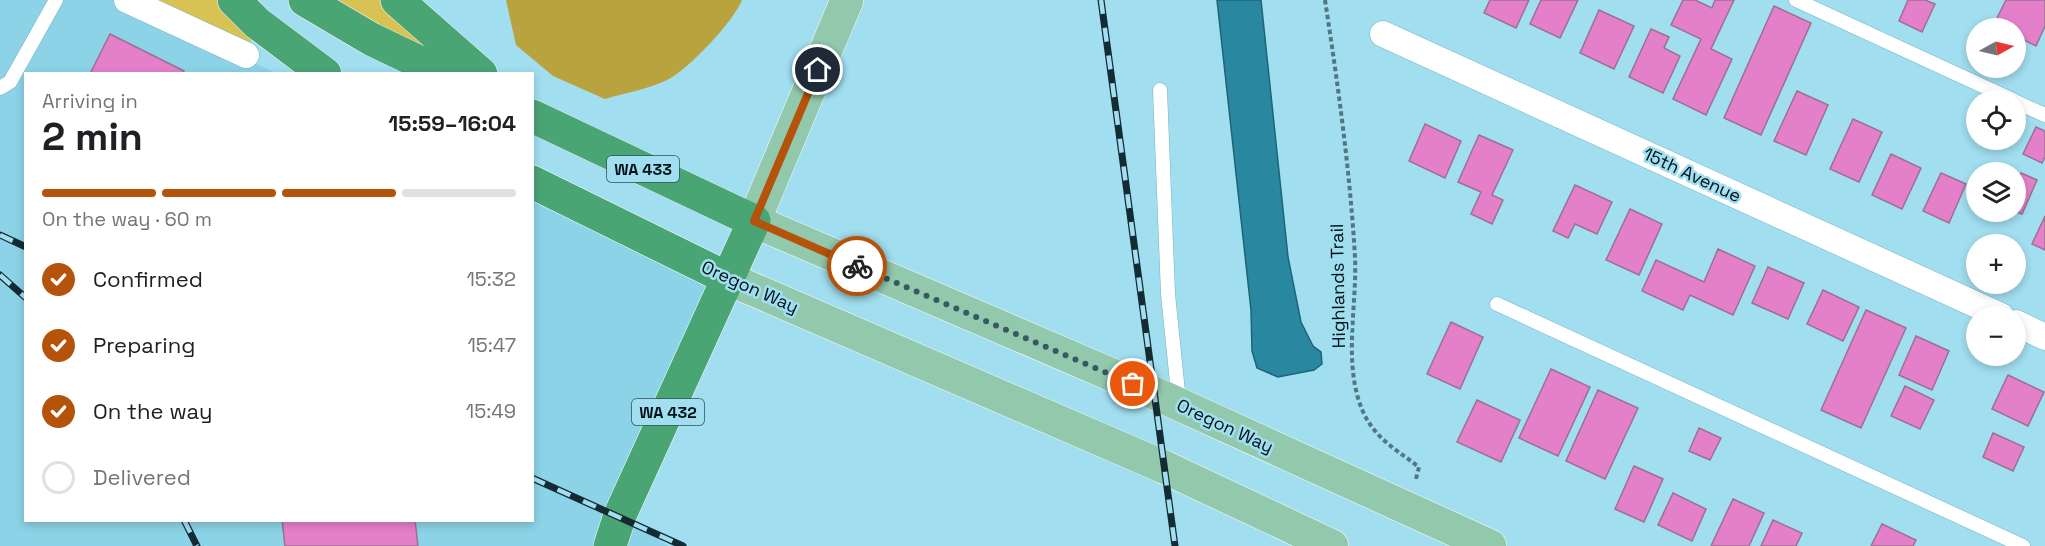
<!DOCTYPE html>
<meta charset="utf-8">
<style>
body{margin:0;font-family:"Space Grotesk",sans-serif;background:#f6f6f6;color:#202124;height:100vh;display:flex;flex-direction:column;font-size:22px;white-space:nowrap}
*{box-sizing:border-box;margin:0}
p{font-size:20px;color:#757577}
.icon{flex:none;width:33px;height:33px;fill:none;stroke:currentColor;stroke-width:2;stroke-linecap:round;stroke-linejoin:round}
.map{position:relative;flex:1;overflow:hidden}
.panel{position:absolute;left:24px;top:72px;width:510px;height:450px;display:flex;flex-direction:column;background:#fff;border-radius:0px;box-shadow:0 3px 9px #0003}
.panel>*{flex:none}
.needle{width:39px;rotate:82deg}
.tools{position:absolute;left:1966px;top:18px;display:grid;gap:12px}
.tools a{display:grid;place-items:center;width:60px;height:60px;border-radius:50%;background:#fff;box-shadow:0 3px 9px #0003;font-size:30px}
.pin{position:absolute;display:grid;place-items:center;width:51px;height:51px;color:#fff;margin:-26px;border:3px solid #fff;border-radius:50%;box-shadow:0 2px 6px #0007}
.courier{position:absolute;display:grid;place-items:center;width:60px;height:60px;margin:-30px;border:4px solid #b45309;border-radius:50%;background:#fff;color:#222;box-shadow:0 2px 8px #0007}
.overview em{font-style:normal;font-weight:700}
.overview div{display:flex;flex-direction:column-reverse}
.overview{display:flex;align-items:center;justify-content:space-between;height:102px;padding:0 18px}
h1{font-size:39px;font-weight:700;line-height:45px}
.bar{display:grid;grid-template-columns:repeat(4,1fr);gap:9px 6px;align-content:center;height:72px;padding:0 18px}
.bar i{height:8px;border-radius:4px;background:#e0e0e0}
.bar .active{background:#b45309}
.bar p{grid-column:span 4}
ol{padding:0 18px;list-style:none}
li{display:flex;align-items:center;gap:18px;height:66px}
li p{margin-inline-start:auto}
li .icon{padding:6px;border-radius:50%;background:#b45309;color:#fff;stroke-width:4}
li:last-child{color:#757577}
li i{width:33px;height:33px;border:3px solid #e0e0e0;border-radius:50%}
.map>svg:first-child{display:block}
.built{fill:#8cd3e7}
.green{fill:#d9c254}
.forest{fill:#b8a33e}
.water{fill:#29889f;stroke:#1d6576;stroke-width:1.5}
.building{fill:#e480ca;stroke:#9c718f;stroke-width:1.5}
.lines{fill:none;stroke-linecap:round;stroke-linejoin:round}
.lane-casing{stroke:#75b2c3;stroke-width:15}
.street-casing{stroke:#75b2c3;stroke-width:27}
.primary-casing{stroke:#fff;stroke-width:34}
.highway-casing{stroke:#fff;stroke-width:34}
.path{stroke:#507783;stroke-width:4;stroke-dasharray:4.5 3;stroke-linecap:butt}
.lane{stroke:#fff;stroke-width:14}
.street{stroke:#fff;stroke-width:26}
.primary{stroke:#92c9ac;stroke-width:33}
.highway{stroke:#4aa575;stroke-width:33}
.rail-casing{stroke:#142b33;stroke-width:7}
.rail{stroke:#a1def0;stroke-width:4.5;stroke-dasharray:14;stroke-linecap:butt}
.done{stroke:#385964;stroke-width:6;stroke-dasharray:0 10.8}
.route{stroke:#b45309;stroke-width:8}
.labels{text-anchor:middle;stroke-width:5;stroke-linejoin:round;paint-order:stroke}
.shield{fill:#a1def0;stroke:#304f59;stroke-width:1.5}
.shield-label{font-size:16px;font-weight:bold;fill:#001218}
.street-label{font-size:18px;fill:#001218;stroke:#a1def0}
</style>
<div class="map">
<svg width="2045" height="546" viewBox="0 0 2045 546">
<rect width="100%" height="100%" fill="#a1def0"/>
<!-- built -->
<path class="built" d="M0,0H114L276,73L26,74V520H532L533,190L729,279L621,515L668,546H0Z"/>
<!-- green -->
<g class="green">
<path d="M127,0H234L257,23L246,55Z"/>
<path d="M305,0H397L481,73Z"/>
</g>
<!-- forest -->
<path class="forest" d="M506,0H742C734,21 688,70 667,80C648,89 625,93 605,99L553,76L516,45Z"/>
<!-- water -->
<path class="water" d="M1217,0H1261L1288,257L1301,322L1313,346L1321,352L1322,364L1314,370L1278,377L1257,368L1252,351L1251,310Z"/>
<!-- building -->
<g class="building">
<path d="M1490,0H1529L1516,28L1484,13Z"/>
<path d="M1541,0H1578L1560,38L1530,24Z"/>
<path d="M1683,0H1695L1712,8L1715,0H1734L1711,49L1732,59L1706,115L1673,99L1701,39L1671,25Z"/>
<path d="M1908,0H1925L1935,4L1922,32L1899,21Z"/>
<path d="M2006,0H2045V26L2036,46L2016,36V28L1993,26Z"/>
<path d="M1774,6L1811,23L1761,135L1724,118Z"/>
<path d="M1599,10L1634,26L1614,69L1580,53Z"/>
<path d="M1651,29L1669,37L1664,48L1680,56L1663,93L1629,77Z"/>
<path d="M110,34L184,71L183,74H90Z"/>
<path d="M1797,91L1828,105L1806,155L1774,141Z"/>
<path d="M1853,119L1882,132L1859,182L1830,169Z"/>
<path d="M1425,124L1461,141L1445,178L1409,161Z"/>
<path d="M2036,127L2045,131V157L2042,163L2023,154Z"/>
<path d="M1479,135L1513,150L1492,195L1503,200L1492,224L1471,214L1481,192L1458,182Z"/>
<path d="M1891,154L1921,168L1902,209L1872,195Z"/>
<path d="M1941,173L1966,184L1949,223L1923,211Z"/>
<path d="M2021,173L2037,180L2022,214L2016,212V184Z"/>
<path d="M1575,185L1612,202L1597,234L1575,224L1568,238L1553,231Z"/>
<path d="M1630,209L1662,224L1639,275L1606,260Z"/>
<path d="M2045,216V250L2032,244Z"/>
<path d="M1718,249L1755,266L1733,315L1690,295L1683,310L1642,291L1656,260L1704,282Z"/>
<path d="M1768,267L1804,283L1788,319L1752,303Z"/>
<path d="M1823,290L1859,307L1843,341L1807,324Z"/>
<path d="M1866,310L1906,328L1861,428L1821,410Z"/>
<path d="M1451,322L1483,337L1460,389L1427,374Z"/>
<path d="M1916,336L1949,351L1932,390L1899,375Z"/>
<path d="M1551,369L1590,387L1558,456L1519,438Z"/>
<path d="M2008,375L2044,392L2028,426L1992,409Z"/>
<path d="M1905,386L1934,400L1920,429L1891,416Z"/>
<path d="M1598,390L1638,408L1605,479L1566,461Z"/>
<path d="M1477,400L1520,420L1501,462L1457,442Z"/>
<path d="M1699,428L1721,438L1710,460L1689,451Z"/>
<path d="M1993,433L2024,447L2013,471L1983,457Z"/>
<path d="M1634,466L1663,479L1644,522L1615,509Z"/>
<path d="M1673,493L1706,509L1692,541L1658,525Z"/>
<path d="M1733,499L1764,513L1749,546H1711Z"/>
<path d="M282,520H415L418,546H285Z"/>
<path d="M1773,520L1802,533L1796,546H1761Z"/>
<path d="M1882,524L1916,540L1913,546H1871Z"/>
</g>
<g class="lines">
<defs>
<g id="lane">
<path d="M1796,0L2013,100"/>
<path d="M0,88L10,82L56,0"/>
<path d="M1160,90L1168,294L1179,402"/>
<path d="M2016,102L2045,115"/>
<path d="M1497,304L2023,546"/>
</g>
<g id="street">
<path d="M127,0L246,55"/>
<path d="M1383,34L2001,316"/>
<path d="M2016,323L2045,337"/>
</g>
<g id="primary">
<path d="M847,0L754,221L1154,393L1490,546"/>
<path d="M729,279L1164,467L1332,546"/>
</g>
<g id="highway">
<path d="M234,0L257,23L325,74"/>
<path d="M305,0L371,39L444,74"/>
<path d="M397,0L481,74"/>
<path d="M532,116L754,221L620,515L610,546"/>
<path d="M532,182L729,279"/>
</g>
</defs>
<!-- lane casing -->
<use href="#lane" class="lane-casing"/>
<!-- street casing -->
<use href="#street" class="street-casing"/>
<!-- primary casing -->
<use href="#primary" class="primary-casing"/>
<!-- highway casing -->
<use href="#highway" class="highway-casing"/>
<!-- path -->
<path class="path" d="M1325,0C1338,85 1350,171 1355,257C1357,303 1345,353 1358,398C1369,435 1390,445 1419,467L1416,479"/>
<!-- lane -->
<use href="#lane" class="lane"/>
<!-- street -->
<use href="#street" class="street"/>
<!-- primary -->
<use href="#primary" class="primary"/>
<!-- highway -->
<use href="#highway" class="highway"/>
<defs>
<g id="rail">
<path d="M1101,0L1175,546"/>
<path d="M0,235L26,247"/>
<path d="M0,275L26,298"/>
<path d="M532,478L683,546"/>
<path d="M184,520L197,546"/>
</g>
</defs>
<!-- rail casing -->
<use href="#rail" class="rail-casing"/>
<!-- rail -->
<use href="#rail" class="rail"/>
</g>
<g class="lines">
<!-- done -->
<path class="done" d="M857,266L1133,384"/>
<!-- route -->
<path class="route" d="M818,70L754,221L857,266"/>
</g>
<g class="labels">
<!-- shield labels -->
<g class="shield">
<rect x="607" y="156" width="72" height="26" rx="4.5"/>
<rect x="632" y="399" width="72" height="26" rx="4.5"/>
</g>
<g class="shield-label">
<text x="643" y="175">WA 433</text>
<text x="668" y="418">WA 432</text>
</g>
<!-- street labels -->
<g class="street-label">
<text transform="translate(1692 175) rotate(25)" y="6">15th Avenue</text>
<text transform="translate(1338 286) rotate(-91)" y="6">Highlands Trail</text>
<text transform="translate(750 287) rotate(24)" y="6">Oregon Way</text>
<text transform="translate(1225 426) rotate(25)" y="6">Oregon Way</text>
</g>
</g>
</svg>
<div class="tools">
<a><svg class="needle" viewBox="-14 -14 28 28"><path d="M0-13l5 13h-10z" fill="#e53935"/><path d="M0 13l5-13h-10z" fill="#757577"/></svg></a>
<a><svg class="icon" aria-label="locate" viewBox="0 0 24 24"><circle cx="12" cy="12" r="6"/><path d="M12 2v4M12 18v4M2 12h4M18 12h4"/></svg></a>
<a><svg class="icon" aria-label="layers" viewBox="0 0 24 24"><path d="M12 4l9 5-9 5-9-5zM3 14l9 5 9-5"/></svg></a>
<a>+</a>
<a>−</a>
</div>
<div class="pin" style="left:1133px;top:384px;background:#ea580c"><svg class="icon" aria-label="bag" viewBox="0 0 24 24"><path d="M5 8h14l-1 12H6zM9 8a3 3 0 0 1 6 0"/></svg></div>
<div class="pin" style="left:818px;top:70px;background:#1f2937"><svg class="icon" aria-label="home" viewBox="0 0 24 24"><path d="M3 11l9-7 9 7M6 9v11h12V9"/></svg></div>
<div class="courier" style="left:857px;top:266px"><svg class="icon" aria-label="bike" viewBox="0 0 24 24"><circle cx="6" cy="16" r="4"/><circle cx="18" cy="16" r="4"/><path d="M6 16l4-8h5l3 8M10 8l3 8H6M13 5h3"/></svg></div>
<section class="panel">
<div class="overview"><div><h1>2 min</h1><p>Arriving in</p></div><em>15:59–16:04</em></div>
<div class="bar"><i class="active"></i><i class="active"></i><i class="active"></i><i></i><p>On the way · 60 m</p></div>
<ol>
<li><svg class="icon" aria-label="check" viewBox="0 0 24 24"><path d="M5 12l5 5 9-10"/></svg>Confirmed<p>15:32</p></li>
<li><svg class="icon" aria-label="check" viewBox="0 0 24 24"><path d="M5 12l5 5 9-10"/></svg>Preparing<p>15:47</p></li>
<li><svg class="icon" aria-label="check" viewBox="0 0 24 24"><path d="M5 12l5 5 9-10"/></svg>On the way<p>15:49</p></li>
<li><i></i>Delivered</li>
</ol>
</section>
</div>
